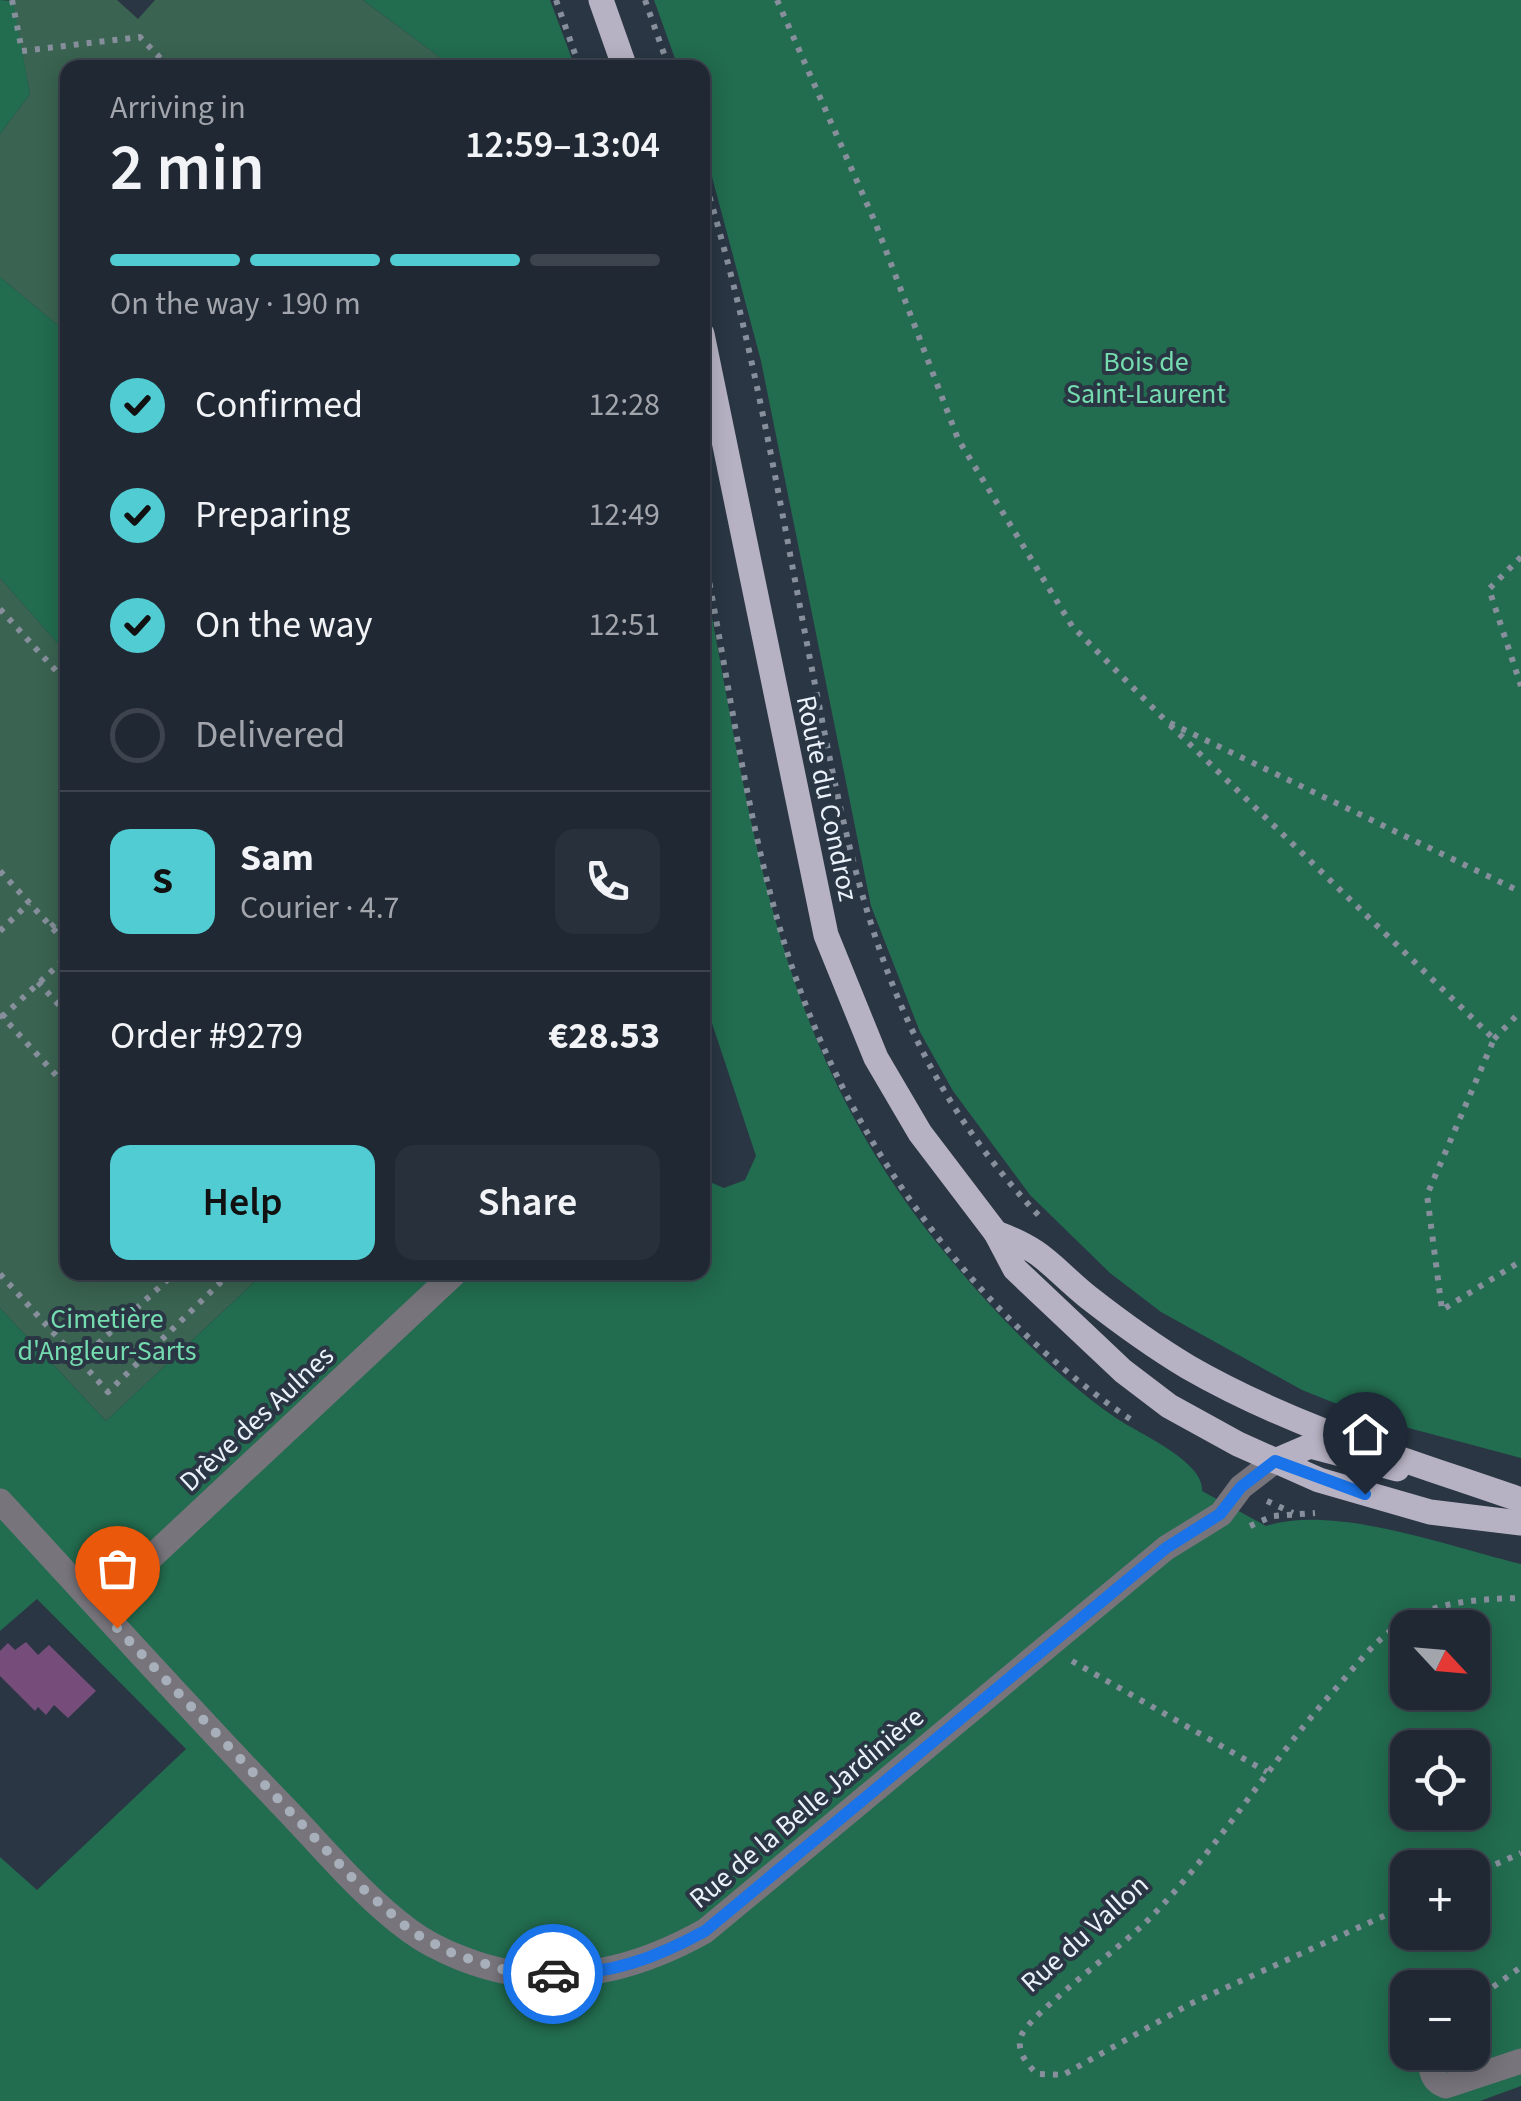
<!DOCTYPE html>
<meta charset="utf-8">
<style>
body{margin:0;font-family:"Source Sans 3",sans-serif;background:#28303b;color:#f1f3f6;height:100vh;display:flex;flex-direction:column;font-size:38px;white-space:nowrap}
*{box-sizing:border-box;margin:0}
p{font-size:32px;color:#a2a6ac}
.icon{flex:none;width:55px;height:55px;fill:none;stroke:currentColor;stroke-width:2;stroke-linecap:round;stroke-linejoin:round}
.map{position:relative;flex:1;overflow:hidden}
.side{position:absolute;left:60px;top:60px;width:650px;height:1220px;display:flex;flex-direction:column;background:#202833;border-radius:20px;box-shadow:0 5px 25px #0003,0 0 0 2px #3d444e}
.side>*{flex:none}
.needle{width:65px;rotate:116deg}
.tools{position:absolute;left:1390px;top:1610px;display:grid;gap:20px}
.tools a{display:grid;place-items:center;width:100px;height:100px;border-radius:20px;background:#202833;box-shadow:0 5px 25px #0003,0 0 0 2px #3d444e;font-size:50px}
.pin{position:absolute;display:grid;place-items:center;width:85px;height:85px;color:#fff;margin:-102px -42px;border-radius:50% 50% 50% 0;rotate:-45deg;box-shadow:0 0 10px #0007}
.pin .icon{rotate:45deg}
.courier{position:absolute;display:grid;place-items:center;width:100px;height:100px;margin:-50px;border:8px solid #1a73e8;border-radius:50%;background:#fff;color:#222;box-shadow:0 2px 12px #0007}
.summary em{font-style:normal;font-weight:600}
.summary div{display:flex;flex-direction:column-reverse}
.summary{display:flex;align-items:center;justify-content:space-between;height:170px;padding:0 50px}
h1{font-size:65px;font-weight:600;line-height:75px}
.bar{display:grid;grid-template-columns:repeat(4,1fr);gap:15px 10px;align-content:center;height:120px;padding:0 50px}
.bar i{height:12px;border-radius:8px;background:#3d444e}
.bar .on{background:#51ccd3}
.bar p{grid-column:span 4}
.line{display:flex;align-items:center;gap:25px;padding:0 50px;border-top:2px solid #3d444e}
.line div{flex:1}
.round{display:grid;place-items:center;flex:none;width:105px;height:105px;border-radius:20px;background:#28303b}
ol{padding:0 50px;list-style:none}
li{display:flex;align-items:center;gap:30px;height:110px}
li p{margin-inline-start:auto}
li .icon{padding:10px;border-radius:50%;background:#51ccd3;color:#111;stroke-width:4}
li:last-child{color:#a2a6ac}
li i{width:55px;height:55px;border:5px solid #3d444e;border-radius:50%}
.primary-button{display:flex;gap:20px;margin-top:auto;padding:20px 50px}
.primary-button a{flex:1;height:115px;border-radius:20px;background:#51ccd3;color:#111;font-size:40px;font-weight:600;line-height:115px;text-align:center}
.primary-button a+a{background:#28303b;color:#f1f3f6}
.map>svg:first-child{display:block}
.green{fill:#3a6351}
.forest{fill:#226c4f;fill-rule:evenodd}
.building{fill:#764c7a}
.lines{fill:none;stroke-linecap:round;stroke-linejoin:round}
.path{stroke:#868f9b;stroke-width:6;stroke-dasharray:5 8;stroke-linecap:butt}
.minor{stroke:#77747c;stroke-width:25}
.major{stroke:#b7b2c3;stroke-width:25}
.done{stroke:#a7b0ba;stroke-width:10;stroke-dasharray:0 18}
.route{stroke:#1a73e8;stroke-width:12}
.labels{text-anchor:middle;stroke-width:8;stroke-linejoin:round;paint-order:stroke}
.park-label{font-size:28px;fill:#75dcb0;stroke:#2a3644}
.street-label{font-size:28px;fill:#eaf1fa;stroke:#2a3644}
</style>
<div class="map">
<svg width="1521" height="2101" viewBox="0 0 1521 2101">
<rect width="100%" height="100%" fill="#2a3644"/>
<!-- green -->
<g class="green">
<path d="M12,0H117L138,19L155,0H363L453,67L68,68L67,333L0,277V134L30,94Z"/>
<path d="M0,578L67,654L68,1272L264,1273L106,1421L0,1308Z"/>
</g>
<!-- forest -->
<g class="forest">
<path d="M0,0L13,1L30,94L0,134Z"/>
<path d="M363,0H550L575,67H453Z"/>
<path d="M654,0H1521V1458L1375,1419L1302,1390L1161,1312L1110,1273L1030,1195L953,1091L920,1032L871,906L761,361L703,143L702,68L678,67Z"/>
<path d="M0,277L67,333V654L0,578Z"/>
<path d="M703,570C752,820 771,1036 937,1243C984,1302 1053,1375 1116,1418C1140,1434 1205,1462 1202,1491L1266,1526C1335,1504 1450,1547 1521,1564V2086L1480,2101H0V1857L37,1890L186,1749L37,1599L0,1631V1308L106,1421L264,1273L702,1272L703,1179L724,1188L745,1180L756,1156L703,996ZM1408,1628H1472V1692H1408ZM1408,1748H1472V1812H1408ZM1408,1868H1472V1932H1408ZM1408,1988H1472V2052H1408Z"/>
</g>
<!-- building -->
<path class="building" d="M26,1642L38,1655L49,1645L96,1691L68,1718L54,1705L46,1715L38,1707L35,1711L0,1676V1651L8,1643L15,1650Z"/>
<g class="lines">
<!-- path -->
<g class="path">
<path d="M12,0L22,51L140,37L170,68"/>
<path d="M556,0L580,68"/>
<path d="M645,0L669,68"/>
<path d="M777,0L875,222L958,439L1072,626L1166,721L1521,892"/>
<path d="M702,172C751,330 778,493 809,654C852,872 882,1052 1043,1220"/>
<path d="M702,545C730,683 748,838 793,970C854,1149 977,1318 1136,1423"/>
<path d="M1521,557L1489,589L1521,686"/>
<path d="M0,609L68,684"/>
<path d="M1170,725L1494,1039L1427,1195L1442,1310L1521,1261"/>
<path d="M0,871L68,945"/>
<path d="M51,927L68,911"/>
<path d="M0,931L29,903"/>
<path d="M38,982L68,1015"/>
<path d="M0,1014L68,1088"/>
<path d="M2,1017L68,956"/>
<path d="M1494,1039L1521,1011"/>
<path d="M0,1274L79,1361L176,1272"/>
<path d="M80,1361L108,1392L225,1278L220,1272"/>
<path d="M1267,1501L1293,1513"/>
<path d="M1250,1526L1273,1516L1315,1513"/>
<path d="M1072,1661L1267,1772"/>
<path d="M1472,1875L1521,1853"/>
<path d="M1408,1905L1190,2004L1063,2075L1037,2074C1026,2063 1015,2050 1022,2034C1031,2014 1123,1945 1146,1922C1218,1850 1270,1761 1338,1686C1358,1663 1377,1638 1403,1622C1439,1601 1480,1599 1521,1598"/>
<path d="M1472,2002L1521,1967"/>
</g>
<!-- minor -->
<g class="minor">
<path d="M0,1501C93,1602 185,1704 280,1803C322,1846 362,1896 410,1931C437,1951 483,1969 516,1973C585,1982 646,1964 705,1931L1166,1548L1221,1514L1241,1487L1275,1461"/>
<path d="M98,1607L456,1272"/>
<path d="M1432,2052C1430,2068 1430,2080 1446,2086L1521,2061"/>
</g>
<!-- major -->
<g class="major">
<path d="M601,0L625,68"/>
<path d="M702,334L826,935L876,1058L920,1133L996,1233L1015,1269L1123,1371L1169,1406L1238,1444L1319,1480L1430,1512L1521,1523"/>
<path d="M996,1233C1045,1251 1050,1266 1088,1297C1120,1322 1153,1346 1188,1367C1292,1427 1409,1461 1521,1500"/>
<path d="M1275,1461L1310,1446L1397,1469"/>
</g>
</g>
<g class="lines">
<!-- done -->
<path class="done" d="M117,1628L360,1886L412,1932L454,1954L514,1973L553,1974"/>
<!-- route -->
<path class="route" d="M553,1974C610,1975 656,1958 705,1931L1166,1548L1220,1514L1241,1487L1275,1461L1365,1494"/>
</g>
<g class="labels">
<!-- park labels -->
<g class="park-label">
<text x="1146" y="371">Bois de<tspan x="1146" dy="32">Saint-Laurent</tspan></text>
<text x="107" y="1328">Cimetière<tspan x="107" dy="32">d'Angleur-Sarts</tspan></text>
</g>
<!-- street labels -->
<g class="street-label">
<text transform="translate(828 798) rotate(78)" y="10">Route du Condroz</text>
<text transform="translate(256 1418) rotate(-43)" y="10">Drève des Aulnes</text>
<text transform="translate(806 1807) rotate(-40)" y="10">Rue de la Belle Jardinière</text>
<text transform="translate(1084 1933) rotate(-42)" y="10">Rue du Vallon</text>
</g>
</g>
</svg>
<div class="tools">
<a><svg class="needle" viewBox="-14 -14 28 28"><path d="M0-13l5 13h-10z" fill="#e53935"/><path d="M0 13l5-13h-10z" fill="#a2a6ac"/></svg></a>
<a><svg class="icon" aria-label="locate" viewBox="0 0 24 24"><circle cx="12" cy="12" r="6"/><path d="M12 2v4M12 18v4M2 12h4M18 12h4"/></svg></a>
<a>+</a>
<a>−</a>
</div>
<div class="pin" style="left:117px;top:1628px;background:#ea580c"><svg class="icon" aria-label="bag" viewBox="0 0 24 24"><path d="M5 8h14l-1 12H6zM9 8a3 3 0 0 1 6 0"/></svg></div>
<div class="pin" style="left:1365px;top:1494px;background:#1f2937"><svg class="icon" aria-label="home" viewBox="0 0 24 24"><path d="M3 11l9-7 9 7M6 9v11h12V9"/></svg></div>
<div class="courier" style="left:553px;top:1974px"><svg class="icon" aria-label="car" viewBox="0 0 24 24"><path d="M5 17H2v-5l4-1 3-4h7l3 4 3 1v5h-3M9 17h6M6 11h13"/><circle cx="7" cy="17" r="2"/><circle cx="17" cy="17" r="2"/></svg></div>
<section class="side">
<div class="summary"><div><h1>2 min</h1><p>Arriving in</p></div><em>12:59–13:04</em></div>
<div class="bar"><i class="on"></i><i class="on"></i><i class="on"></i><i></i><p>On the way · 190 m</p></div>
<ol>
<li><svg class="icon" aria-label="check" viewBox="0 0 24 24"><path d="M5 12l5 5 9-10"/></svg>Confirmed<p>12:28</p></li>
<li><svg class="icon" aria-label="check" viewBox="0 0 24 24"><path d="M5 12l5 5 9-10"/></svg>Preparing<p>12:49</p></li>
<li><svg class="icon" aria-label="check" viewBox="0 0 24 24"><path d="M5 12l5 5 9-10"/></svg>On the way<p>12:51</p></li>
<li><i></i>Delivered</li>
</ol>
<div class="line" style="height:180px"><b class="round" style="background:#51ccd3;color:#111">S</b><div><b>Sam</b><p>Courier · 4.7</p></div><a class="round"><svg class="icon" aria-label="phone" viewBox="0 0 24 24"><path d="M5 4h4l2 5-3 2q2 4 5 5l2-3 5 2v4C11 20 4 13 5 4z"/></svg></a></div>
<div class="line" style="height:130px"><div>Order #9279</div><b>€28.53</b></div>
<div class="primary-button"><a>Help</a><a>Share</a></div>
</section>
</div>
